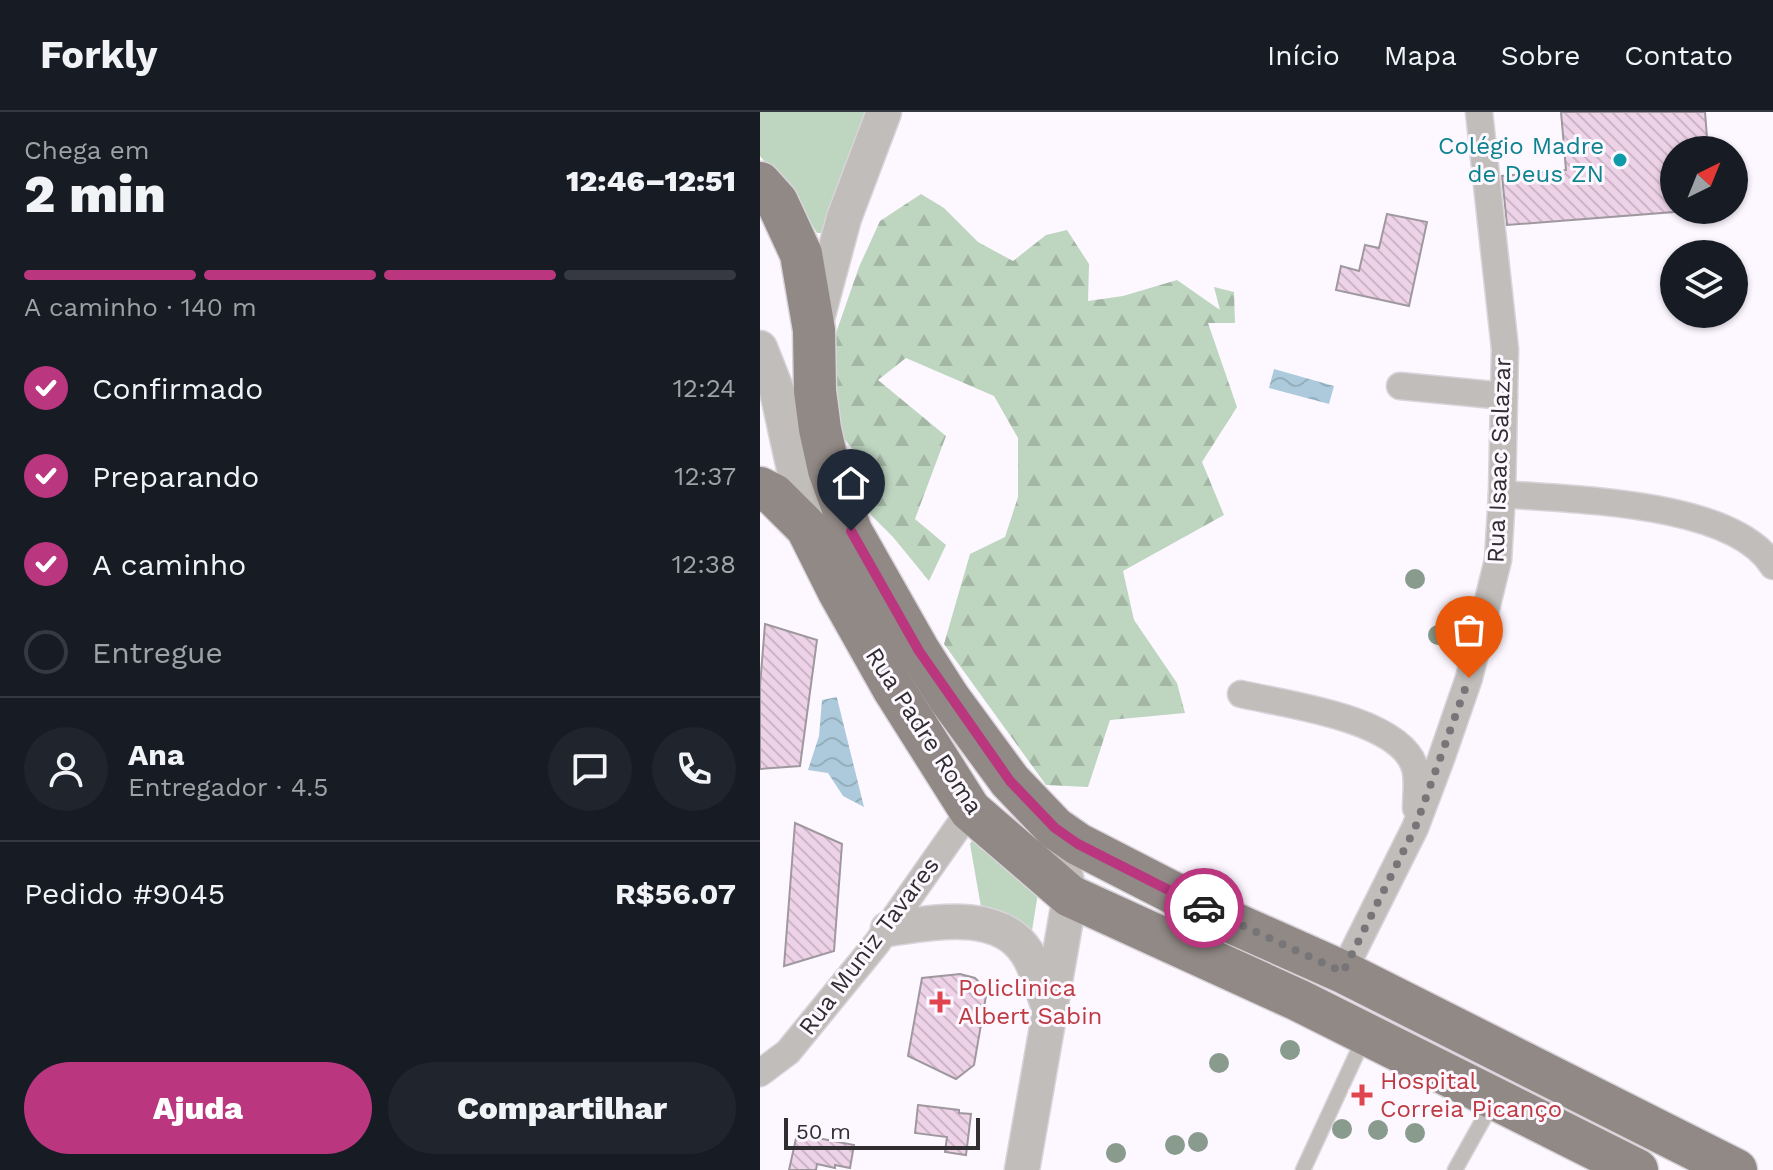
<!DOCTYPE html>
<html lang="pt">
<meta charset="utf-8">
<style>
body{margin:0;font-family:"Work Sans",sans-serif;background:#20242c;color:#f1f3f6;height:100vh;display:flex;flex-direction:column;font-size:30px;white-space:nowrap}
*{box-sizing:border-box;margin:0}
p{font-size:26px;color:#9ea1a6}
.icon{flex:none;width:44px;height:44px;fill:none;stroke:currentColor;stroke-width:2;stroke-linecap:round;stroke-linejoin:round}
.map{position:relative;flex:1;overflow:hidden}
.drawer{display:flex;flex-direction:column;background:#171b24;width:760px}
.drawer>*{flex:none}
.needle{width:52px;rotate:43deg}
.buttons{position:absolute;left:900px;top:24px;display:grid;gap:16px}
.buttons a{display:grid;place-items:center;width:88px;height:88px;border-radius:50%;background:#171b24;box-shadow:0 2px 6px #0004;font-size:40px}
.scale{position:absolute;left:24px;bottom:20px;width:196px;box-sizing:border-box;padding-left:8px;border:4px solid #302e31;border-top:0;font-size:22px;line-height:28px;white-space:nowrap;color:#302e31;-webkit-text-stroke:6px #fdf8ff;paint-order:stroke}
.pin{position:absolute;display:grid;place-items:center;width:68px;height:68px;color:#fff;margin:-82px -34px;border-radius:50% 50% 50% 0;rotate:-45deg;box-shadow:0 0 8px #0007}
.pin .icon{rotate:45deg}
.courier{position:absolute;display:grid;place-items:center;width:80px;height:80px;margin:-40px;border:6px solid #ba3780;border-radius:50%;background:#fff;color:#222;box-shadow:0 2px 10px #0007}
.head em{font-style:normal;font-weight:800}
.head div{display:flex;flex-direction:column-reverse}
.head{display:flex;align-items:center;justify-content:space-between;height:136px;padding:0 24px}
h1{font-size:52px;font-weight:800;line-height:60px}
.bar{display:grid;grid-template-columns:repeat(4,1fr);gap:12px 8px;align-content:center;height:96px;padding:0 24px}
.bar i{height:10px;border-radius:6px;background:#363941}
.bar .on{background:#ba3780}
.bar p{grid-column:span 4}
.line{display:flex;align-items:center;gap:20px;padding:0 24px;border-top:2px solid #363941}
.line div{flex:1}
.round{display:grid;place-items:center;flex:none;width:84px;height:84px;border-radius:42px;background:#20242c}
ol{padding:0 24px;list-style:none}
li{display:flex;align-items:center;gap:24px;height:88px}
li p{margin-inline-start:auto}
li .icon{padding:8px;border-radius:50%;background:#ba3780;color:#fff;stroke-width:4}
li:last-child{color:#9ea1a6}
li i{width:44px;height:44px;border:4px solid #363941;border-radius:50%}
.cta{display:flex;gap:16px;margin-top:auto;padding:16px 24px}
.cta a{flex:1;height:92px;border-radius:48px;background:#ba3780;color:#fff;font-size:32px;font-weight:800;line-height:92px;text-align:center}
.cta a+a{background:#20242c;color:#f1f3f6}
header{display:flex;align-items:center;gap:48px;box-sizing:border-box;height:112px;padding:0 40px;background:#171b24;border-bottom:2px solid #363941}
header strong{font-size:38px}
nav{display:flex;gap:44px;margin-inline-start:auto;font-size:28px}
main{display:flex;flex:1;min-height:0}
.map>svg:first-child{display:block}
.forest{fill:url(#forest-firs)}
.green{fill:#bed5c0}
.water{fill:url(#water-waves)}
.building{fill:url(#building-back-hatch);stroke:#9f989e;stroke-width:2}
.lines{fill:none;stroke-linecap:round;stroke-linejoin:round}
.service-casing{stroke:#d8d4da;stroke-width:17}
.minor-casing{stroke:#d8d4da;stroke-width:29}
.tertiary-casing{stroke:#d8d4da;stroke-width:37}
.primary-casing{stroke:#d8d4da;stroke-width:45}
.service{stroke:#c1bdba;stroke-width:14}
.minor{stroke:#c1bdba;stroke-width:26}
.tertiary{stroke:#c1bdba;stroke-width:34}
.primary{stroke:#918985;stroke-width:42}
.tree{fill:#889b8c}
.done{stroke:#787579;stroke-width:8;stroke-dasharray:0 14.4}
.route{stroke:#ba3780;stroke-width:10}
.culture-dot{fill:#0f9aa8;stroke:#fdf8ff;stroke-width:3}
.health-dot{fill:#e0444e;stroke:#fdf8ff;stroke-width:3}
.labels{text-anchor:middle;stroke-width:6;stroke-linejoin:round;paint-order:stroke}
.culture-label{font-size:24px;fill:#0d838f;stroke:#fdf8ff;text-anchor:end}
.street-label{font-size:24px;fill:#302e31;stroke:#fdf8ff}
.health-label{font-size:24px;fill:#be3a42;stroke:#fdf8ff;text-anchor:start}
</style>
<header>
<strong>Forkly</strong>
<nav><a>Início</a><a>Mapa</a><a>Sobre</a><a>Contato</a></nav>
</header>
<main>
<section class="drawer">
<div class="head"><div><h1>2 min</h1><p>Chega em</p></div><em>12:46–12:51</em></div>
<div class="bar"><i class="on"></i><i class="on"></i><i class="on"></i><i></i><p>A caminho · 140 m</p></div>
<ol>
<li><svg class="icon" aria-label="check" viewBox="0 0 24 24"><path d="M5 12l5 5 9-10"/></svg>Confirmado<p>12:24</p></li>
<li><svg class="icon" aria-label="check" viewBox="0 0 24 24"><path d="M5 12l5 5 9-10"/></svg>Preparando<p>12:37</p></li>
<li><svg class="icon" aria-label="check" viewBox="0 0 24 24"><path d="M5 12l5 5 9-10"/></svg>A caminho<p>12:38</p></li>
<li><i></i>Entregue</li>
</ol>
<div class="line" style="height:144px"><a class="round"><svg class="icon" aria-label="person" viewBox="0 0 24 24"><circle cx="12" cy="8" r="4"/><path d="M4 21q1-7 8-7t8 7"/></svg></a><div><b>Ana</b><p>Entregador · 4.5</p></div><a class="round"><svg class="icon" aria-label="chat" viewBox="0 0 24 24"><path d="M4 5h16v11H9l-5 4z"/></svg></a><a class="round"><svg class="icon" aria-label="phone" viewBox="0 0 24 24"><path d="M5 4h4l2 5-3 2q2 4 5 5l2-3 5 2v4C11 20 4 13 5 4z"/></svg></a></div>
<div class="line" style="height:104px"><div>Pedido #9045</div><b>R$56.07</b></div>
<div class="cta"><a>Ajuda</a><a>Compartilhar</a></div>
</section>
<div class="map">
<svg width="1013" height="1058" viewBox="0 0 1013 1058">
<defs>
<pattern id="forest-firs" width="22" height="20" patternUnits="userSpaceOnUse" patternTransform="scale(2)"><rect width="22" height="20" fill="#bed5c0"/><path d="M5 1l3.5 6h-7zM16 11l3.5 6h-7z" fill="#a4b7a5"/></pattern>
<pattern id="water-waves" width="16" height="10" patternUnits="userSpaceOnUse" patternTransform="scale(2)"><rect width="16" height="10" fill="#accadb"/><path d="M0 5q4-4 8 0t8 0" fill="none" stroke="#94aebc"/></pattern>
<pattern id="building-back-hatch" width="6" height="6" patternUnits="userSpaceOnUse" patternTransform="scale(2)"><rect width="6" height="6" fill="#eed3e8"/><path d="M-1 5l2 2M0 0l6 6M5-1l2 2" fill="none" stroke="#ccb5c7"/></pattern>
</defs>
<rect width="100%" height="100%" fill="#fdf8ff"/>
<!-- forest -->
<path class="forest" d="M161,82L184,96L218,130L253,149L286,123L307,118L329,152L328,189L363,184L417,168L460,198L454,175L474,180L475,211H448L477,295L442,350L464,403L363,459L374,508L417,571L425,601L350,608L328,675L286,673L184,532L210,442L245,425L258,385V326L234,284L146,246L118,268L186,324L155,407L186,433L169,469L133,425L96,388L102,349L78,319L72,267L76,221L99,155L120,109Z"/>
<!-- green -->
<g class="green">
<path d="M0,0H107L62,121H57L39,91L0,44Z"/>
<path d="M213,727L278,781L271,825L221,795L210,732Z"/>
</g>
<!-- water -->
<g class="water">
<path d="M514,257L574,274L569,292L509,276Z"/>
<path d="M77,585V586L104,695L83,684L68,661L48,658L59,624L62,588Z"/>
</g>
<!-- building -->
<g class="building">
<path d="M801,0H945L948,38H914V100L747,113L742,64L806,58Z"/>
<path d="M627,102L667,110L649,194L576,178L581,154L599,159L605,133L619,136Z"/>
<path d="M5,512L57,528L40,654L0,657V574Z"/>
<path d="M35,711L82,732L74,839L24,854Z"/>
<path d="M200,862L215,866L227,878L214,953L196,967L148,944L162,866Z"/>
<path d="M158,993L199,998V1001L211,1002L206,1043L185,1040L187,1025L155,1021Z"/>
<path d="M37,1022L94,1033L90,1056L75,1053V1056L57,1052L56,1058H29Z"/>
</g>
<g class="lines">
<defs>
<g id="service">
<path d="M543,1058L605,924"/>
<path d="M695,1058L734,988"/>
</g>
<g id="minor">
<path d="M640,274L744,284"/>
<path d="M742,382C812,388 973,389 1013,454"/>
<path d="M481,582C524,592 637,606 654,653C659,665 656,683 656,696"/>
<path d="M583,860L655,716L681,647L709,566L738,448L742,382L745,237L719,0"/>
<path d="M0,961L28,940L117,831L210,698"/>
</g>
<g id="tertiary">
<path d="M55,214L84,106L124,0"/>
<path d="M0,236L17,279L47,416"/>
<path d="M128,817C171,811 239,796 267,841C277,856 282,877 288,893"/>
<path d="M262,1058L310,784L295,716"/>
</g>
<g id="primary">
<path d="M0,71L17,90L41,142L54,218L55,279L60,317L69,358L91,419L159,539L189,586L250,669L295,716L318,732L464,807L583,860L976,1058"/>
<path d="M0,376L14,383L47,416L79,480L133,576L210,698L310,784L538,888L877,1058"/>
</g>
</defs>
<!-- service casing -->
<use href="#service" class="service-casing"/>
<!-- minor casing -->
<use href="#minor" class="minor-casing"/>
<!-- tertiary casing -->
<use href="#tertiary" class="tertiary-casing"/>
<!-- primary casing -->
<use href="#primary" class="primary-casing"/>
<!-- service -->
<use href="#service" class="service"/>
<!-- minor -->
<use href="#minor" class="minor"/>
<!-- tertiary -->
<use href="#tertiary" class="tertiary"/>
<!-- primary -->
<use href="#primary" class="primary"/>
</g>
<!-- trees -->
<g class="tree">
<circle cx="655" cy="467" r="10"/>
<circle cx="678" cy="523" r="10"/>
<circle cx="530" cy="938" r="10"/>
<circle cx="459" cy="951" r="10"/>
<circle cx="582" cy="1017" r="10"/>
<circle cx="618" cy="1018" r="10"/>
<circle cx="655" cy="1021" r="10"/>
<circle cx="438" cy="1030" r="10"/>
<circle cx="415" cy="1033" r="10"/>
<circle cx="356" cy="1041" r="10"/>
</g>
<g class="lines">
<!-- done -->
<path class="done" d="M444,796L583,860L655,716L709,566"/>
<!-- route -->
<path class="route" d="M91,419L159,539L250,669L295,716L318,732L444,796"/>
</g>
<!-- markers -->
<circle class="culture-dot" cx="860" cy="48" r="8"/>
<g class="health-dot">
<path d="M176 878h8v8h8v8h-8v8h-8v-8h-8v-8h8z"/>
<path d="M598 971h8v8h8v8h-8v8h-8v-8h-8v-8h8z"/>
</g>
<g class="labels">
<!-- culture labels -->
<g class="culture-label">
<text x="844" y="42">Colégio Madre<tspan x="844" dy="28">de Deus ZN</tspan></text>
</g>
<!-- street labels -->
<g class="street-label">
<text transform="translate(739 348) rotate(-88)" y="8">Rua Isaac Salazar</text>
<text transform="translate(164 619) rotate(57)" y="8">Rua Padre Roma</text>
<text transform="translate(109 834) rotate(-53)" y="8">Rua Muniz Tavares</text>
</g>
<!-- health labels -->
<g class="health-label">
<text x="198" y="884">Policlinica<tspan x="198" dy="28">Albert Sabin</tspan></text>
<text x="620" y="977">Hospital<tspan x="620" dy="28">Correia Picanço</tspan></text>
</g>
</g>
</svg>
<div class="buttons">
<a><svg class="needle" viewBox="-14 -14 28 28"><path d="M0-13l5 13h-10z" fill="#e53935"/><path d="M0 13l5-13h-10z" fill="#9ea1a6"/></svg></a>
<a><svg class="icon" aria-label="layers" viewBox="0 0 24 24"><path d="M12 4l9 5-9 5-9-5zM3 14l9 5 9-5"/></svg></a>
</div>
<div class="scale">50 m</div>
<div class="pin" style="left:709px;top:566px;background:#ea580c"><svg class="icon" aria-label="bag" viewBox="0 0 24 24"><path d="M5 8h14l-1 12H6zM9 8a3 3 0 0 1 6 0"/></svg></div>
<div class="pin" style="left:91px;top:419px;background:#1f2937"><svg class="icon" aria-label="home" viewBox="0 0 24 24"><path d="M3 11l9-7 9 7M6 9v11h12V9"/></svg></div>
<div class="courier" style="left:444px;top:796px"><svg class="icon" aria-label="car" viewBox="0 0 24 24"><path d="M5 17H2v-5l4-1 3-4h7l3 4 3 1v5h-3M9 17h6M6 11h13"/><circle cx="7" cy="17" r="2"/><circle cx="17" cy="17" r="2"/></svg></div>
</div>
</main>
